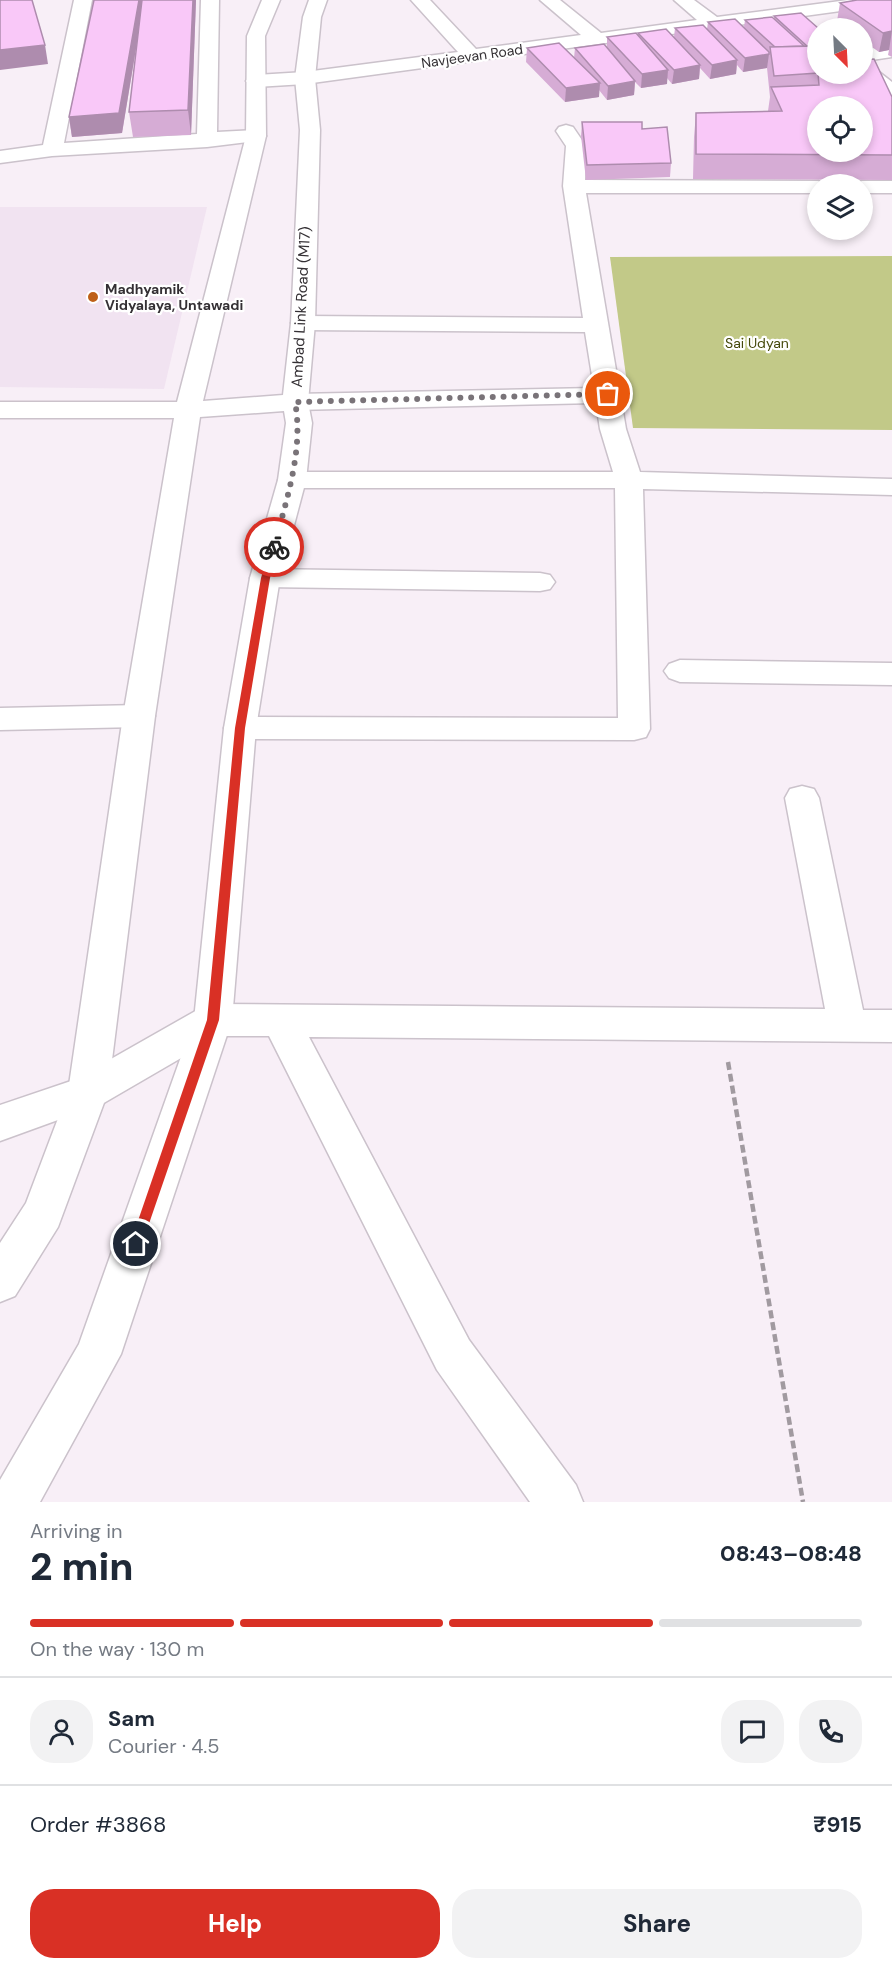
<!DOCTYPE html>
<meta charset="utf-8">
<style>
body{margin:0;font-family:"DM Sans",sans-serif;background:#f2f2f3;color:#1f2937;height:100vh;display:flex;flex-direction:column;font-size:22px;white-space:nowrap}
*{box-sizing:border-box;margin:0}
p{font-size:20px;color:#747a83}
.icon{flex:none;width:33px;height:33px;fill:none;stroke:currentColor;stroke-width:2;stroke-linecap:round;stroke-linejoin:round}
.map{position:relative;height:1502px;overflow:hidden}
.details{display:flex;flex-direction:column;background:#fff;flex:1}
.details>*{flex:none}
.needle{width:39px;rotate:156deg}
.tools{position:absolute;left:807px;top:18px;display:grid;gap:12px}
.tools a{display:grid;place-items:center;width:66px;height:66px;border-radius:50%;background:#fff;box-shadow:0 3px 9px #0003;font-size:30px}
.pin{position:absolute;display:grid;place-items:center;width:51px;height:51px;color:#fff;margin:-26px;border:3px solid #fff;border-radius:50%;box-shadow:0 2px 6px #0007}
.courier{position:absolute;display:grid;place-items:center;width:60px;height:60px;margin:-30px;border:4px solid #d93025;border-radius:50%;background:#fff;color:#222;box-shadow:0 2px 8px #0007}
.headline em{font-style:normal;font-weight:800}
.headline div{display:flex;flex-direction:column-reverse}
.headline{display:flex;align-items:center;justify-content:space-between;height:102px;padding:0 30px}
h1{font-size:39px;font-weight:800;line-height:45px}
.bar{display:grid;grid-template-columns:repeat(4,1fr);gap:9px 6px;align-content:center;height:72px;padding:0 30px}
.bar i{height:8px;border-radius:4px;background:#e0e1e3}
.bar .current{background:#d93025}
.bar p{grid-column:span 4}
.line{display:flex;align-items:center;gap:15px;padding:0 30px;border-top:2px solid #e0e1e3}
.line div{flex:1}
.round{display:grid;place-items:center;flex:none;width:63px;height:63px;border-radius:24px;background:#f2f2f3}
.primary-button{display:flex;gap:12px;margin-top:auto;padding:12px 30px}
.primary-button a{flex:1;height:69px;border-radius:24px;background:#d93025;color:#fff;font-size:24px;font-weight:800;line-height:69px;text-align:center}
.primary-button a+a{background:#f2f2f3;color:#1f2937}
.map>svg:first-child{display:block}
.built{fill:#f1e3f1}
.green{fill:#c2c988}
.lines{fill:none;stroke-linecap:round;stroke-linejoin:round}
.street-casing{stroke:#cbc2cb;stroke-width:3}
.secondary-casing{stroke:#cbc2cb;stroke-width:3}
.path{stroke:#a19aa0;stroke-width:4.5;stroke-dasharray:8 4;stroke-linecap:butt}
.street{fill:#fff;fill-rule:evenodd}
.secondary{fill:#fff;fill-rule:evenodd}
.wall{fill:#d6acd5}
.shaded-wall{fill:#ae8cae}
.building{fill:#f9c8f8;stroke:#ae8cae;stroke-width:1.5;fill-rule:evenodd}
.route{fill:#d93025}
.done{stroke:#797378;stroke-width:6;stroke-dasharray:0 10.8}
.poi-dot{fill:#be6017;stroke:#fff;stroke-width:2}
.labels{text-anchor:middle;stroke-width:4.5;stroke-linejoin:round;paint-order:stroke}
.far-street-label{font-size:14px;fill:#343034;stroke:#fff}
.far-poi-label{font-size:14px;font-weight:bold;fill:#343034;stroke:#fff;text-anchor:start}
.far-park-label{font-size:14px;fill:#464a0c;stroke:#fff}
.street-label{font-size:15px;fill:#343034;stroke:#fff}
</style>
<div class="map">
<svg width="892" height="1502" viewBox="0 0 892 1502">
<rect width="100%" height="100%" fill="#f8eff7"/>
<!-- built -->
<path class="built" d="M0,207H207L164,389L0,387Z"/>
<!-- green -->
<path class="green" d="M892,256V430L633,428L610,257Z"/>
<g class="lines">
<defs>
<g id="street">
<path d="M74,0H92L64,143L197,134L201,0H219L217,132L256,130L263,132L266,136L263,140L207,147L52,156L0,163V151L43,145Z"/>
<path d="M411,0H430L476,49L581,35L540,0H560L601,33L697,20L674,0H694L717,17L848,0H892V4L305,84L256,87L249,85L246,81L249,77L256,75L305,72L458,52Z"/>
<path d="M892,45V57L865,61L892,82V98L885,96L859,74H862V50Z"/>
<path d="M566,125L573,127L586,146L585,180L818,181L827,184H818V193H586L626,429L640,472L892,479V495L643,489L650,729L646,737L634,740L240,739L228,736L224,728L228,720L240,717L618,718L615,488H292L282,486L278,480L282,474L292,472H613L600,429L596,403L295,410L286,408L282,402L286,396L295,394L594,388L585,332L303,330L294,328L291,323L294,318L303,316L583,318L563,186L566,146L556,131L559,127Z"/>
<path d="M862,181H892V193H862V184H853Z"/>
<path d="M265,569L540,573L550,575L555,582L550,589L540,591L265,587L255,585L250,578L255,571Z"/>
<path d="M680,660L892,663V685L680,682L669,678L664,671L669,664Z"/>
<path d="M139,705L150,708L155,716L150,724L139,727L0,730V708Z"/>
<path d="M802,786L814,789L819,798L863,1010H892V1042L309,1037L469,1340L576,1485L583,1502H530L437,1370L269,1036H219L102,1104L0,1141V1105L74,1080L199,1009L213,1004L825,1009L785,798L790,789Z"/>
</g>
<path id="secondary" d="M262,0H280L265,36L266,136L203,401L283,395L291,323L300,130L295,78L303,17L309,0H327L321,17L315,78L320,130L315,323L308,402L312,423L306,480L280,578L256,728L232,1020L121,1354L40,1502H0V1480L79,1344L194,1020L224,728L250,578L278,480L286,423L284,411L200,417L155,716L108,1092L58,1227L15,1296L0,1302V1243L26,1203L68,1092L123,716L174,418H0V402H177L246,136L247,36Z"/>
</defs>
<!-- street casing -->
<use href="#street" class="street-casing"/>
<!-- secondary casing -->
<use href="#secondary" class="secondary-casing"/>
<!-- path -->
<path class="path" d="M728,1062L803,1502"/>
<!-- street -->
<use href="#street" class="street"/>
<!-- secondary -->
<use href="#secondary" class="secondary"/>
</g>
<!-- wall -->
<g class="wall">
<path d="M94,0H196L191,135L133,137L129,112L138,37L122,133L72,137L69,117Z"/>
<path d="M892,0V57L888,55L889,50L879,52L862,40V28H847L837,21L840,3Z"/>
<path d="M774,16L892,97V180L693,179L694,137L696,113L768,111L770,97L767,68L743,72L737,65L736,74L710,79L700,68L699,79L672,84L667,78V84L641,88L635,82L634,95L607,100L599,90V97L565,102L526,62L527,48L574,58L575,48L607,47V37L638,36V33L674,37L675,28L707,29L708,22L744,27L745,20L774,18Z"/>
<path d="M582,122L671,163L670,177L586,180L581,136Z"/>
</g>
<!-- shaded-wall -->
<g class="shaded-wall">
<path d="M139,0H144L122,133L72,137L69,117Z"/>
<path d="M193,0H196L191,135L188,110Z"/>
<path d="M892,31L889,50L879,52L883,33Z"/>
<path d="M45,45L48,64L0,70V50Z"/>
<path d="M769,54L767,68L743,72L745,58Z"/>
<path d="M737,60L736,74L710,79L712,65Z"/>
<path d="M700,65L699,79L672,84L674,70Z"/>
<path d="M668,70L667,84L641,88L642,74Z"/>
<path d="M635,81L634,95L607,100L608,86Z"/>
<path d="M600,83L599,97L565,102L566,88Z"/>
</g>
<!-- building -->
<g class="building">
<path d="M0,0H32L45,45L0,50Z"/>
<path d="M94,0H139L119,113L69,117Z"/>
<path d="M142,0H193L188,110L129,112Z"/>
<path d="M857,0H892V31L883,33L840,3Z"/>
<path d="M801,13L818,28V46H807L774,16Z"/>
<path d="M772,17L804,46L775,47L745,20Z"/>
<path d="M735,19L769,52V54L745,58L708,22Z"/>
<path d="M703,25L737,60L712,65L675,28Z"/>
<path d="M666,29L700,65L674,70L638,33Z"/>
<path d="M636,33L668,70L642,74L607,37Z"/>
<path d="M559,43L600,83L566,88L527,48Z"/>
<path d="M604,44L635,81L608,86L575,48Z"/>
<path d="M818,46V73L774,76L770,47Z"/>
<path d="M874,59L892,97V155L696,154V113L782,111L771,87L819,85L818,74H862V60ZM818,106H862V152H818Z"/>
<path d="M582,122H642V129L667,127L671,163L587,165Z"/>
</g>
<!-- route -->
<path class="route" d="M271,545L278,547L270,578L245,728L219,1020L142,1244L136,1250L130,1244L207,1020L235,728L261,578Z"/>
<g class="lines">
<!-- done -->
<path class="done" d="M274,547C286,501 304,450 295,402L608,394"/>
</g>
<!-- markers -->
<circle class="poi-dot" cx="93" cy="297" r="6"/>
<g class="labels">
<!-- far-street labels -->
<g class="far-street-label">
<text transform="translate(472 56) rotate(-8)" y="5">Navjeevan Road</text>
</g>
<!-- far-poi labels -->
<g class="far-poi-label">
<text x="105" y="294">Madhyamik<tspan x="105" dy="16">Vidyalaya, Untawadi</tspan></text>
</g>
<!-- far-park labels -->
<g class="far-park-label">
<text x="757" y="348">Sai Udyan</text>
</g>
<!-- street labels -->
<g class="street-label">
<text transform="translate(301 307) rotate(-87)" y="5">Ambad Link Road (M17)</text>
</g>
</g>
</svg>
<div class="tools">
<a><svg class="needle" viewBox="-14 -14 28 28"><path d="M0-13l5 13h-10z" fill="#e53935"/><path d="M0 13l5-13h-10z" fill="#747a83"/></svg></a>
<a><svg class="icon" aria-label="locate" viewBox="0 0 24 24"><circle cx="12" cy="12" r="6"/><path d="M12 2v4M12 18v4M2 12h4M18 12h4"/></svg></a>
<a><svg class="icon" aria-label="layers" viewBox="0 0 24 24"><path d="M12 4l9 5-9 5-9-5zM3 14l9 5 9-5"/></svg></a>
</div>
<div class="pin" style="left:608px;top:394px;background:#ea580c"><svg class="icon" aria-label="bag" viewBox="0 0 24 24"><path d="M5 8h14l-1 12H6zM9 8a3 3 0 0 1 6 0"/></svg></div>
<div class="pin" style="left:136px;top:1244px;background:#1f2937"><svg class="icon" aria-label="home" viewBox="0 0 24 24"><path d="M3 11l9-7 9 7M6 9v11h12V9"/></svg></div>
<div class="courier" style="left:274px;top:547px"><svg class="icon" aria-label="bike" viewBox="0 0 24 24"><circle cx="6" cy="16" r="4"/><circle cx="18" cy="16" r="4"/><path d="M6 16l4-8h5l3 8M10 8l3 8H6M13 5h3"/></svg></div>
</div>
<section class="details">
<div class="headline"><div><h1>2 min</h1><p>Arriving in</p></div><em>08:43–08:48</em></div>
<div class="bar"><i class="current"></i><i class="current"></i><i class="current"></i><i></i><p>On the way · 130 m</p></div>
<div class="line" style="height:108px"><a class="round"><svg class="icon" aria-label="person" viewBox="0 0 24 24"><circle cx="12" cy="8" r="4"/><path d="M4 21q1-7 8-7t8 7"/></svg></a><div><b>Sam</b><p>Courier · 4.5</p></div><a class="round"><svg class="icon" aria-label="chat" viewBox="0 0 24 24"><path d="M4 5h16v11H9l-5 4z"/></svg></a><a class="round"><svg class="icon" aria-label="phone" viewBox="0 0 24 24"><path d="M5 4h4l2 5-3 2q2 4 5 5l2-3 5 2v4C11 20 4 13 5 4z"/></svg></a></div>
<div class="line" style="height:78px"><div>Order #3868</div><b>₹915</b></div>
<div class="primary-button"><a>Help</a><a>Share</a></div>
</section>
